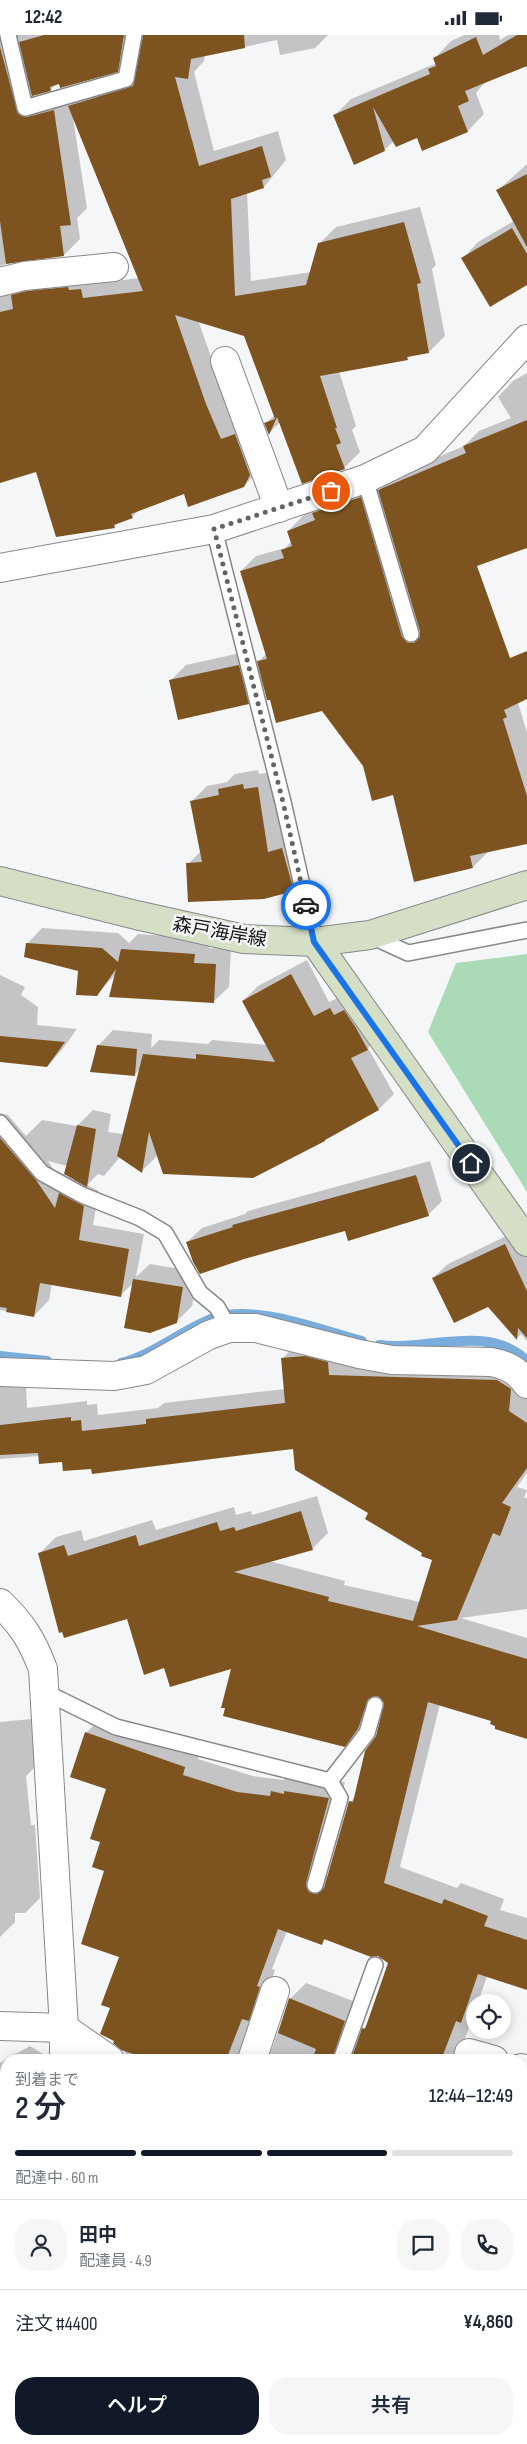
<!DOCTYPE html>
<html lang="ja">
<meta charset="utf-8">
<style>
body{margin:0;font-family:"Sofia Sans Condensed","Noto Sans JP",sans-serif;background:#f6f6f7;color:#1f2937;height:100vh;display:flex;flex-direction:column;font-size:19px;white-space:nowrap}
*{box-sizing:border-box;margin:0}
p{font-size:16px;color:#747a83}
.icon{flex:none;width:28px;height:28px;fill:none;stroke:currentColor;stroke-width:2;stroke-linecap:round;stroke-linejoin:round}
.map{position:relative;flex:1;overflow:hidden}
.details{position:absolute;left:0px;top:2019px;width:528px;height:391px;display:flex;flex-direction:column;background:#fff;border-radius:20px 20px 0 0;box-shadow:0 2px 12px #0003}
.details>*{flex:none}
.buttons{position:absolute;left:466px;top:1959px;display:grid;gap:10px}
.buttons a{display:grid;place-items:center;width:45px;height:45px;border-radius:50%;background:#fff;box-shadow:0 2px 12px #0003;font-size:25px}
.pin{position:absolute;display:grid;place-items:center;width:42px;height:42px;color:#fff;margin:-21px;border:2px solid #fff;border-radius:50%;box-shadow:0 1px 5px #0007}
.courier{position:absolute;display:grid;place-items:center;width:50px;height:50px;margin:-25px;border:4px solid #1a73e8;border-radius:50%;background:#fff;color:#222;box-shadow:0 1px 6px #0007}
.head em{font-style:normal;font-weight:600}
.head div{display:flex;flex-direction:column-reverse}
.head{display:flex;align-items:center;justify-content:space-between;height:85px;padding:0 15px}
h1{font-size:32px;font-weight:600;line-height:38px}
.bar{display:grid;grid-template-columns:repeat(4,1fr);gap:8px 5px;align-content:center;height:60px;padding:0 15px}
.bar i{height:6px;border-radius:4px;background:#e0e1e3}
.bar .active{background:#111827}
.bar p{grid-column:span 4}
.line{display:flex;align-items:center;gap:12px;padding:0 15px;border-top:1px solid #e0e1e3}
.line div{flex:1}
.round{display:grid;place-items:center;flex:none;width:52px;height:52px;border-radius:20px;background:#f6f6f7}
.cta{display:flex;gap:10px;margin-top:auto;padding:10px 15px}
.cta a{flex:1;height:58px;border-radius:20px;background:#111827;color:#fff;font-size:20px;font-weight:600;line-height:58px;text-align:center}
.cta a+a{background:#f6f6f7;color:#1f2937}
.status{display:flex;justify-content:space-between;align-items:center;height:35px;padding:0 25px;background:#fff;direction:ltr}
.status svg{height:14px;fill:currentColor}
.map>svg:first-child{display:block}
.green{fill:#abdbb6}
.shadow{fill:#0003;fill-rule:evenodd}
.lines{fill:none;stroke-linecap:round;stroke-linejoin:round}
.stream{stroke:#7aaddc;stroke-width:10}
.building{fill:#7d541f}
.lane-casing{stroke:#88888b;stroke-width:18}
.street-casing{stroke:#88888b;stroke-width:30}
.secondary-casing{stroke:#88888b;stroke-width:30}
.lane{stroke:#fff;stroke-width:15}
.street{stroke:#fff;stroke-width:28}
.secondary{stroke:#d4dfc6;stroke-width:28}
.done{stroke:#636465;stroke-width:5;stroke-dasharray:0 9}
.route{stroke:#1a73e8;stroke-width:6}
.labels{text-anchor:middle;stroke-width:5;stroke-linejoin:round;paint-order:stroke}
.street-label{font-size:19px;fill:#151516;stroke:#f5f6f8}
</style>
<div class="status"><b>12:42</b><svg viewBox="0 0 49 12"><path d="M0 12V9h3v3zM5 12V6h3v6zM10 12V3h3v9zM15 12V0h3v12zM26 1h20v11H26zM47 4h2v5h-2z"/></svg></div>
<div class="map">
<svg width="527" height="2409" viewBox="0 0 527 2409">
<rect width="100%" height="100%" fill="#f5f6f8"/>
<!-- green -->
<path class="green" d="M527,919V1157L428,997L456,928Z"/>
<!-- shadow -->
<g class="shadow">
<path d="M0,0H137L133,19L117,35L56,49L50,55L33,60L34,63L69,59L71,69L85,55L137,39L146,0H328L315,13L280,20L277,5L205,20L204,26L194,37L214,116L278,96L286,125L264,152L247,157L251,246L312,237L319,209L336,192L420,172L436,230L432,234L445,301L429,317L410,321L407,324L339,336L356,391L352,395L360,417L344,433L281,386L269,398L266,388L275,380L245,300L198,285L222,353L260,434L244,451L184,458L139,475L132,482L119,486L114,492L37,436L0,447ZM73,83L140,243L98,248L97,239L0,234V231L20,225L64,220L80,204L77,183L87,173Z"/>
<path d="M464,0H499L500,5L508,0H527V34L525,31L485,47L476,58L484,79L468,96L423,114L418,101L394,106L384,115L334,81L351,64L437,28L435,23L451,6Z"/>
<path d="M527,129V247L463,223L478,207L514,186L498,155Z"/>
<path d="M527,338V457L475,528L527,697V808L488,817L473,832L364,730L322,675L271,663L265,651L248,668L170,646L186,630L254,615L257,628L266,619L241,536L256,521L285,513L292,506L288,496L304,480L317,475L329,463L376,447L378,456L395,440L464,411L479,396L511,383L498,362L513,346Z"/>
<path d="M258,735L259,739L273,737L283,802L297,799L308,840L293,855L188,829L201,816L192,766L207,751L227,747L235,739Z"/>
<path d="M42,893L118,898L129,908L138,899L210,904L209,913L231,914L229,952L213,967L116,939L96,960L80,935L27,909Z"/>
<path d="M307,925L329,967L346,959L382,999L368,1013L394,1059L379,1074L325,1105L158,1120L142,1136L120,1122L104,1141L98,1139L87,1150L99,1156L93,1190L144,1199L136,1242L150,1229L198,1237L192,1271L176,1287L134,1247L121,1260L52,1249L49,1265L34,1281L0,1275V1078L8,1080L26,1101L42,1085L77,1091L93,1075L111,1079L108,1097L123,1099L140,1034L134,1040L98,1011L113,995L152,999L151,1013L159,1005L208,1009L212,1005L267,1010L243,966L258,951ZM48,1126L67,1131L75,1144L66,1153Z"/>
<path d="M0,940L25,952L21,960L38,972L37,990L77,994L61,1016L47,1031L0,1026Z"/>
<path d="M430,1126L442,1166L428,1180L346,1195L187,1207L202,1193L245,1179L248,1176Z"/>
<path d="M519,1195L527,1212V1306L521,1299L517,1303L488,1271L433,1243L448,1229Z"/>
<path d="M298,1307L506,1327L527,1361V1438L517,1452L527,1455L524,1463H527V1574L461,1583L527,1603V1703L497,1690L492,1686L440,1669L400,1832L457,1853L461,1848L504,1864L500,1875L527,1883V1954L487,1941L478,1968H475V1975L460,2018L486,2025H127L125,2017L119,2011L111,1972L120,1921L101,1806L108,1754L86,1698L102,1682L201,1716L198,1724L253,1741L284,1745L288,1741H302L345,1747L322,1831L325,1841L328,1842L350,1767L356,1761L377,1701L386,1668L379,1661L374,1676L344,1710L232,1632H165L128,1582L39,1519L56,1502L81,1495L84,1506L152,1485L156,1495L234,1472L236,1480L251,1476L252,1480L317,1461L328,1498L312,1514L269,1526L345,1546L344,1550L420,1567L433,1525L370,1478L294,1413L92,1432L39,1421L0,1424V1341L26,1349L27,1373L87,1366V1370L97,1369L98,1380L158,1373L164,1368L285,1354L282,1324ZM287,1896L321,1908L326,1904L378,1920L390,1927L368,1989L364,1993L355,2018L348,2010L361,1969L306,1948L290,1964L268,2024H264L253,2003L275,1935L272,1934Z"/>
<path d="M31,1684L35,1732L26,1741L31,1790H35L40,1863L25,1878H15V1887L0,1902V1687Z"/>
<path d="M30,2011L45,2020V2025H6V2115H0V2028Z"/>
<path d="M521,2035L527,2037V2141L521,2139Z"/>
<path d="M527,2142V2325L521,2324V2160Z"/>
<path d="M6,2151V2243L5,2241L0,2244V2155Z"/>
<path d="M54,2404H137L136,2409H52Z"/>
<rect x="205" y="2404" width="50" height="5"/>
<path d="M406,2404H483L488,2405L486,2409H404Z"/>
</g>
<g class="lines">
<!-- stream -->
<g class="stream">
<path d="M379,1310C427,1317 487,1287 527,1326"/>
<path d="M0,1321L47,1326"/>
<path d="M121,1328C150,1322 185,1293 214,1283C256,1269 319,1295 362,1306"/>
</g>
</g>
<!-- building -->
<g class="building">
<path d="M44,0H124L118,37L60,53L59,49L50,52L51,56L32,61L19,7Z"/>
<path d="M143,0H244L245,13L191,24L188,44L175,42L199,131L262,111L271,142L262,145L264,153L231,164L235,261L306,250L318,208L404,187L421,248L417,249L429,318L407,322L408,325L320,341L337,393H335L341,408L336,410L345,434L302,449L277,382L269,400L264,388L275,384L244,301L175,280L206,369L221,404L235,399L250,440L244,452L188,472L184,459L131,479L133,483L114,490L115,493L56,502L36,437L0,448V277L13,274L11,260L27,256L68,252L69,255L81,254L83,263L143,256L68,71L133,51Z"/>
<path d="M517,0H527V31L465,56L469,66L458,71L468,97L422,116L417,103L396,112L373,72L385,116L354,130L333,80L430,39L428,34L436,31L433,23L476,2L483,20Z"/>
<path d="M0,12L18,79L27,82L54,75L71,190L60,191L64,221L6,229L0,186Z"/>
<path d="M527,139V212L496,155Z"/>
<path d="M512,193L527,219V250L490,272L461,223Z"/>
<path d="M527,385V513L477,531L510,623L527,616V664L504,675L507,682L503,684L527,761V809L470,821L473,833L414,847L393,760L372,766L363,731L322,676L276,688L270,665H267L257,626L267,624L240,536L284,523L281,515L292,511L287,496L315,485L312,478L361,462L402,602L408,608H414L420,602V596L378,455L466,418L463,411Z"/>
<path d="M239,630L249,669L178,685L169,645Z"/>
<path d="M243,749L244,754L258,752L268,817L282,813L294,856L264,864L188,867L186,828L202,827L190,766L219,760L218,754Z"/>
<path d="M26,908L102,913L118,927L121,914L195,919L194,928L216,929L214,968L109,962L116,934L97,961L76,960L78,936L24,922Z"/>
<path d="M291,939L314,981L330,973L334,980L344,975L356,993L368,1015L351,1023L379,1075L325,1105V1106L253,1143L163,1139L149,1097L142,1138L117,1121L143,1019L196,1024V1019L275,1027L242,966Z"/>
<path d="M0,1001L65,1007L47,1032L0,1027Z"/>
<path d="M97,1010L137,1014L135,1041L90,1037Z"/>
<path d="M77,1090L96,1094L87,1152L64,1139Z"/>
<path d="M0,1103L36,1145L55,1173L59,1158L84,1171L79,1205L129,1214L121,1262L40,1248L34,1282L6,1277L7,1273L0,1272Z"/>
<path d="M416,1140L429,1181L348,1206L345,1196L244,1224L200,1239L193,1227L186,1207L233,1192L232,1190Z"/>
<path d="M505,1209L527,1256V1303L518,1293L517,1305L488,1272L454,1288L432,1243Z"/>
<path d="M133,1244L183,1252L177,1288L150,1298L124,1293Z"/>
<path d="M305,1321L328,1327L329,1340L497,1345L511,1354L509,1376L527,1388V1433L502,1468L511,1472L500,1501L493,1498L457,1585L417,1591L527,1624V1704L495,1694V1691L490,1689L491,1686L428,1667L384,1848L442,1869L444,1864L488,1881L484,1891L527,1905V1955L478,1939L461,1988L456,1986L441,2025H351L362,1993L365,1994L388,1928L378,1921L371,1922L324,1904L322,1910L278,1894L257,1951L260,1952L249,1986L242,1984L226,2025H152L121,2015L113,2008L114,2006L100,1999L110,1973L101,1970L119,1922L81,1909L104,1836L92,1832L100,1807L90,1804L106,1754L70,1742L85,1697L185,1732L183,1740L237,1757L270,1761L271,1756L284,1759V1756L329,1763L306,1848L309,1857L317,1859L324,1853L349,1766L353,1767L365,1716L376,1701L384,1668L378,1661L368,1664L358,1694L345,1712L223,1681L225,1673H221L231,1634L170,1652L164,1633L144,1640L127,1584L64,1603L62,1597L59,1598L38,1518L64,1510L68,1521L136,1500L139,1511L217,1487L220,1496L234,1492L236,1496L301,1476L313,1515L234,1537L329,1562L328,1566L413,1586L432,1525L421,1521L422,1518L365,1484L368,1478L295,1435L293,1414L92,1439L91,1434L63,1436L62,1427L39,1429L38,1418L0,1420V1390L71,1382V1386L81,1385L82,1396L146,1389V1384L285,1368L281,1323Z"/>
<path d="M289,1963L345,1986L332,2025H312L316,2014L278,1998Z"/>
</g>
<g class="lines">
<defs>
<g id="lane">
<path d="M8,0L25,73L126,44L134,0"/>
<path d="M365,444L411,599"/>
<path d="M214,494L283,767L315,907"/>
<path d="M371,901L408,918L527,895"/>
<path d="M0,1088L42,1138L82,1160L140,1183L165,1198L200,1258L217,1272L229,1293"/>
<path d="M45,1657L116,1692L330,1746L340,1763L315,1850"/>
<path d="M330,1746L367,1698L375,1670"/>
<path d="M341,2025L375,1930"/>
</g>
<g id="street">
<path d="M0,247L24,241L114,232"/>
<path d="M225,326L279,473"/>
<path d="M0,533L214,494L365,444L425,415L527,304"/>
<path d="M0,1337L114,1341L146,1335L209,1300L229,1293H256L359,1319L392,1325L491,1327C507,1330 517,1335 527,1349"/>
<path d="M0,1568C22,1589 32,1605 43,1634L64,1993V2025"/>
<path d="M0,1991L64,1993L110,2025"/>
<path d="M252,2025L275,1956"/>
<path d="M467,2025L469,2018L494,2025"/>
<path d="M521,2033L527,2035"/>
<path d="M0,2143L6,2141"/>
<path d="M521,2346L527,2348"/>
<path d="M163,2404L165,2409"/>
</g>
<g id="secondary">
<path d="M0,846L136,880L244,904L315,907L370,900L527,850"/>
<path d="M315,907L527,1207"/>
</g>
</defs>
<!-- lane casing -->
<use href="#lane" class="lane-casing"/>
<!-- street casing -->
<use href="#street" class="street-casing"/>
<!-- secondary casing -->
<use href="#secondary" class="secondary-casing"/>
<!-- lane -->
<use href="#lane" class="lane"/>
<!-- street -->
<use href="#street" class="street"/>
<!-- secondary -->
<use href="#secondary" class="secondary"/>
</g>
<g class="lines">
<!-- done -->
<path class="done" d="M306,870L283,767L214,494L331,456"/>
<!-- route -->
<path class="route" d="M306,870L314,907L471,1128"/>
</g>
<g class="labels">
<!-- street labels -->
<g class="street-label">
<text transform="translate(220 896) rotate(10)" y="7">森戸海岸線</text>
</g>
</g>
</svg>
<div class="buttons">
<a><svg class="icon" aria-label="locate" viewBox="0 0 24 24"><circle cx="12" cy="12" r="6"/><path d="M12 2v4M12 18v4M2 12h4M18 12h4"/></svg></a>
</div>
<div class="pin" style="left:331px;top:456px;background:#ea580c"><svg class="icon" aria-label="bag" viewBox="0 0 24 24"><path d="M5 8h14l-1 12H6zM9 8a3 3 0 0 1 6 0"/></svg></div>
<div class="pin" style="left:471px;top:1128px;background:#1f2937"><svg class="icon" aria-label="home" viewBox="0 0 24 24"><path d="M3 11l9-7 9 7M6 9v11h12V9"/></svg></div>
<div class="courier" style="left:306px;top:870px"><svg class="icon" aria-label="car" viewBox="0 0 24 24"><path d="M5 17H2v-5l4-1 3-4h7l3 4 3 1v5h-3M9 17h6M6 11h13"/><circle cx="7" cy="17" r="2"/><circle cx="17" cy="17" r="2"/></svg></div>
<section class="details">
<div class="head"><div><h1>2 分</h1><p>到着まで</p></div><em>12:44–12:49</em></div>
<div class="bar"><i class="active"></i><i class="active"></i><i class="active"></i><i></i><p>配達中 · 60 m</p></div>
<div class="line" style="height:90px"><a class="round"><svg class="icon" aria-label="person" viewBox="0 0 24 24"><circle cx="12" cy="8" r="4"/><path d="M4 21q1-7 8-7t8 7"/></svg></a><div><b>田中</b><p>配達員 · 4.9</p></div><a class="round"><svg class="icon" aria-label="chat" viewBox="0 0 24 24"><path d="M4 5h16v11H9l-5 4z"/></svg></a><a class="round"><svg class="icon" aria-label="phone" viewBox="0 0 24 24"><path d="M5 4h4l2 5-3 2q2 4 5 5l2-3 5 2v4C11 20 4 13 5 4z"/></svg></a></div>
<div class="line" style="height:65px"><div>注文 #4400</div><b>¥4,860</b></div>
<div class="cta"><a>ヘルプ</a><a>共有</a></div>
</section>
</div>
